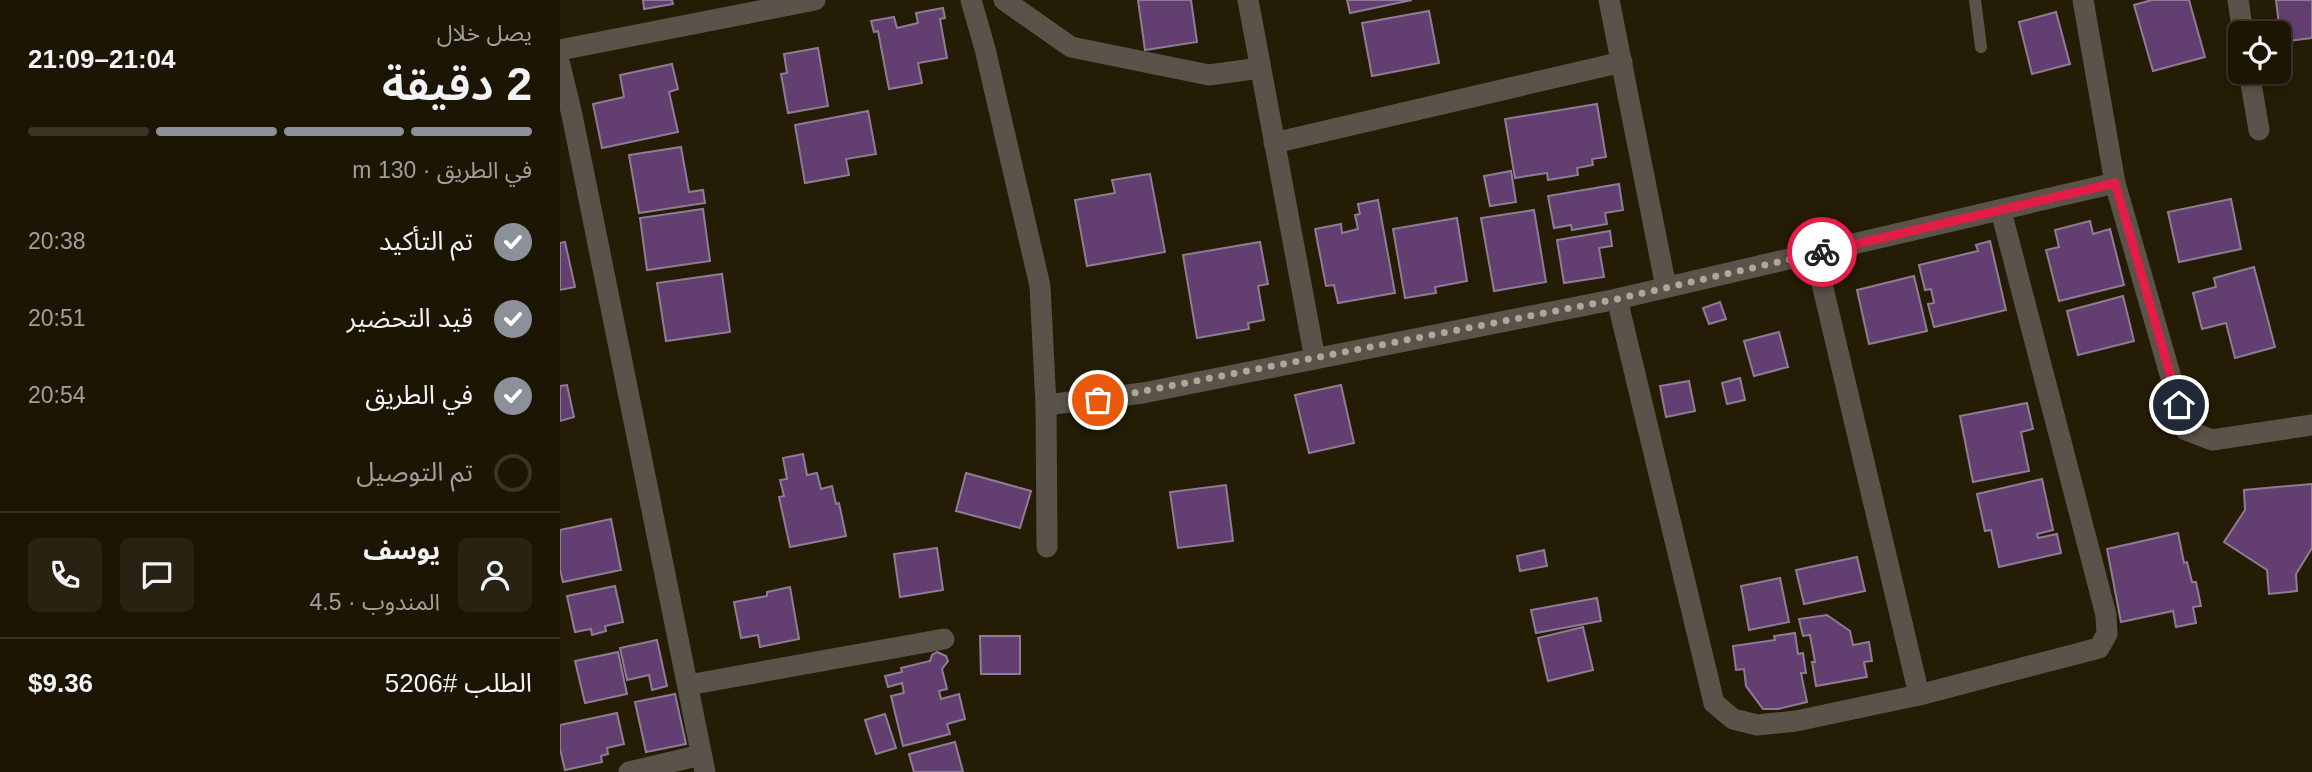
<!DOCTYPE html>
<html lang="ar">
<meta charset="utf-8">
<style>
body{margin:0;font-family:Arial,"Noto Sans Arabic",sans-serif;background:#292213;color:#f1f3f6;direction:rtl;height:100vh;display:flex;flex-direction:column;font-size:26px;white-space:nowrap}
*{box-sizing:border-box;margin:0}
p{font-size:23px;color:#a09f9a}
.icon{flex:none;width:38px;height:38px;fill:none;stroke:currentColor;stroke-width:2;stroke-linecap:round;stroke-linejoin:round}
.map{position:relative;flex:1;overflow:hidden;direction:ltr}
.drawer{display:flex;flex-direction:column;background:#1c1504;width:560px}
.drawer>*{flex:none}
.buttons{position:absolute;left:1668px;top:21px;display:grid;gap:14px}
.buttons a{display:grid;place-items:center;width:63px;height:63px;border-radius:10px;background:#1c1504;box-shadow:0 4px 10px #0003,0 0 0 2px #3a3426;font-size:35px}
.pin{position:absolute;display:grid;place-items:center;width:60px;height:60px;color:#fff;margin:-30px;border:4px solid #fff;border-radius:50%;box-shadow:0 2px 7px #0007}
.courier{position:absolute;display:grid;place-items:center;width:70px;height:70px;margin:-35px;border:5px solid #e11d48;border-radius:50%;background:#fff;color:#222;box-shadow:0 2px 9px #0007}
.headline em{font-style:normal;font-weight:600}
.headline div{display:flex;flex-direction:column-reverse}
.headline{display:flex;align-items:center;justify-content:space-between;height:119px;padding:0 28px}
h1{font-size:46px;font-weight:600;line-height:52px}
.bar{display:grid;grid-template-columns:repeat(4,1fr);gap:10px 7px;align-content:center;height:84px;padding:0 28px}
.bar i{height:9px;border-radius:5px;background:#3a3426}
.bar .active{background:#8c9099}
.bar p{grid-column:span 4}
.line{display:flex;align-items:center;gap:18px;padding:0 28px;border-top:2px solid #3a3426}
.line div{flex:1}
.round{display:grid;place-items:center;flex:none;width:74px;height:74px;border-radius:10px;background:#292213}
ol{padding:0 28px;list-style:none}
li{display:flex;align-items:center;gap:21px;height:77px}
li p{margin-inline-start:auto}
li .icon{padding:7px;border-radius:50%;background:#8c9099;color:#fff;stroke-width:4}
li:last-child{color:#a09f9a}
li i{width:38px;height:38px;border:4px solid #3a3426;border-radius:50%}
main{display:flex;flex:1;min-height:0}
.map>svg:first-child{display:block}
.building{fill:#633e71;stroke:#8d7d94;stroke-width:2}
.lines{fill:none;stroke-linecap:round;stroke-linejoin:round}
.service{stroke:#5a534a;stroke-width:12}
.minor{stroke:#5a534a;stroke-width:21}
.done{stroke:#afa898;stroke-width:7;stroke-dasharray:0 12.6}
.route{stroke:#e11d48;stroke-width:9}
</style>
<main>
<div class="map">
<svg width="1752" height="772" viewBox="0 0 1752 772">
<rect width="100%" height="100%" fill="#251c06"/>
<!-- building -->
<g class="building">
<path d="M83,0H112L113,4L84,9Z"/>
<path d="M578,0H631L637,42L585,50Z"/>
<path d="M787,0H852L790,13Z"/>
<path d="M1592,0H1629L1645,57L1593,71L1574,5Z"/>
<path d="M1716,0H1752V38L1721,42Z"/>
<path d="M383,8L385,18L380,19L387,58L358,63L362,83L329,89L318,31L314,32L311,21L334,17L337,28L358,23L356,13Z"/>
<path d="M869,11L879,63L812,76L802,23Z"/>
<path d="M1496,12L1510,64L1472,74L1459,22Z"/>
<path d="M258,48L268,106L228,113L221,74L227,73L224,54Z"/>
<path d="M112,64L118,89L109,92L118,132L42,148L33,104L64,97L60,75Z"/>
<path d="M1037,104L1046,157L1032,159L1033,165L1017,168L1018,175L988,180L987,173L955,178L945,119Z"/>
<path d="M308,111L316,154L286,159L289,175L245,183L235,125Z"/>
<path d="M121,147L129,192L143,190L145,203L79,213L69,155Z"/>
<path d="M951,171L956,202L930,206L924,176Z"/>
<path d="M590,174L605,252L527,266L515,200L555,193L552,180Z"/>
<path d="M1059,184L1063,210L1045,213L1047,224L1012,230L1011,225L994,228L988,196Z"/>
<path d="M1671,199L1681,249L1619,262L1608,212Z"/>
<path d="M818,200L835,293L778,303L774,285L766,286L755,229L781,224L782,233L798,229L795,215L800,214L798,204Z"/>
<path d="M143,209L150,261L87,270L80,218Z"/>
<path d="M974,210L986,282L934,291L921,218Z"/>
<path d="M897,218L907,281L875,287L876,293L845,298L833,229Z"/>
<path d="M1530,221L1533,234L1550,229L1564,285L1499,301L1486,250L1499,247L1495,230Z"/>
<path d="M1050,231L1052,246L1039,248L1044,277L1004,283L997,240Z"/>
<path d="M1430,241L1446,310L1374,327L1368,304L1374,303L1371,289L1365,290L1359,265L1418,251L1416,245Z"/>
<path d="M5,242L15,287L0,290V243Z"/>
<path d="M700,242L708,284L698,286L704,320L688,323L689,329L637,338L623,255Z"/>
<path d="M1694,267L1715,347L1675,358L1666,323L1642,329L1633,293L1656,287L1654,278Z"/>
<path d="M162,274L170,332L106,341L97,283Z"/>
<path d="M1354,276L1367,331L1309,344L1297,290Z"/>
<path d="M1563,296L1574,341L1518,355L1507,311Z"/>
<path d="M1160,302L1166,319L1149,324L1143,308Z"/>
<path d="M1219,332L1228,367L1194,376L1184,341Z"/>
<path d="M1180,378L1185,400L1167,404L1162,383Z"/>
<path d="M1129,381L1135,411L1106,417L1100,386Z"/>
<path d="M7,385L14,417L0,421V386Z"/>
<path d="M781,385L794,443L749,453L735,395Z"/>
<path d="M1467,403L1473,429L1461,432L1469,471L1413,482L1400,416Z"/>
<path d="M243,454L247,475L257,473L261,489L272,486L276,504L279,503L286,536L230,547L219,497L224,496L220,480L227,479L223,458Z"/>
<path d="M406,473L471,491L460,528L396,511Z"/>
<path d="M1482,479L1493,530L1477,534L1478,538L1497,534L1501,553L1439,567L1431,530L1425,531L1417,494Z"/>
<path d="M1752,484V548L1736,574L1737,591L1709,594L1707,570L1664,542L1685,510L1684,490Z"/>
<path d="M666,485L673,541L618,548L610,492Z"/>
<path d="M51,519L61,570L3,582L0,570V530Z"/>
<path d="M1618,533L1624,563L1627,562L1632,582H1636L1641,606L1633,607L1636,623L1616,627L1613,611L1561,622L1547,549Z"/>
<path d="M377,548L383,590L340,597L334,554Z"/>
<path d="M984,550L987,566L960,571L957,556Z"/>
<path d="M1297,557L1305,591L1244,604L1236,570Z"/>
<path d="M1220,578L1229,622L1189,630L1181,586Z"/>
<path d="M55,586L63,622L45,626L46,631L32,635L31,629L15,632L7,596Z"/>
<path d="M230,587L239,639L200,647L198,635L181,638L174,602L207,596V592Z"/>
<path d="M1037,598L1041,621L976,633L971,610Z"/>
<path d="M1267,615L1290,631L1293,645L1309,642L1312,661L1304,662L1307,677L1256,686L1252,662H1255L1250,635L1243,636L1239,619Z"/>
<path d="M1023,627L1033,670L988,681L978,638Z"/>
<path d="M1235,633L1238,654L1243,653L1246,673H1241L1247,702L1218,709H1203L1186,686L1184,669L1176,670L1173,646L1215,640L1214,636Z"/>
<path d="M420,636H460V674H421Z"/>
<path d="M97,640L107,686L92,690L89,675L67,680L60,648Z"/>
<path d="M58,652L67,694L25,703L15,661Z"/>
<path d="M377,652L386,656L388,661L382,669L387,689L379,691L381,699L399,694L405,719L387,724L390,734L343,746L331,696L344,693L342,683L328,687L325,676L342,672L341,668L370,661L372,655Z"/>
<path d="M115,694L126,744L86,752L75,702Z"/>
<path d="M57,713L64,744L47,748L48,754L41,756L42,762L5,770L0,749V725Z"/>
<path d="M325,714L336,748L316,754L305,720Z"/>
<path d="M395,742L403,772H354L349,754Z"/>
</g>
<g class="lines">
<!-- service -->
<path class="service" d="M1415,0L1421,47"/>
<!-- minor -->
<g class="minor">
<path d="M411,0L425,49L480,286L486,405L487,547"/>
<path d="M444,0L511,47L649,75L700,68"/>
<path d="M688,0L755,359"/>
<path d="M1049,0L1106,287"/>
<path d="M1523,0L1555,183L1626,430L1652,440L1752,425"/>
<path d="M1678,0L1683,33"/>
<path d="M0,50L255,0"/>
<path d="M0,65L12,115L145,772"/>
<path d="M1689,72L1699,130"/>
<path d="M714,143L1062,62"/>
<path d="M1255,254L1359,695"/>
<path d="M1057,299L1154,703L1173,719L1197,725L1236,721L1359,695L1539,648L1547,634L1546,615L1441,211"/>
<path d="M486,405L583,393L1057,299L1555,183"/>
<path d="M128,685L384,639"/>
<path d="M69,772L141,755"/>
</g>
</g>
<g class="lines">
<!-- done -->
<path class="done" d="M538,400L1057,299L1262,252"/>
<!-- route -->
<path class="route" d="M1262,252L1555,183L1619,405"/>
</g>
</svg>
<div class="buttons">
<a><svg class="icon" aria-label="locate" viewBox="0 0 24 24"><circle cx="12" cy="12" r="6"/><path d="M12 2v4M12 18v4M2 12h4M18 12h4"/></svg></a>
</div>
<div class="pin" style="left:538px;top:400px;background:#ea580c"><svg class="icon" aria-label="bag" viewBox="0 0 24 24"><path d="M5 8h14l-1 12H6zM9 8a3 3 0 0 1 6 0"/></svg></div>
<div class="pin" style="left:1619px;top:405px;background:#1f2937"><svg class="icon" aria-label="home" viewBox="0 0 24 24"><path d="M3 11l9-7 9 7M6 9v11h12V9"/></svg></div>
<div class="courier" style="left:1262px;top:252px"><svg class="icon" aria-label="bike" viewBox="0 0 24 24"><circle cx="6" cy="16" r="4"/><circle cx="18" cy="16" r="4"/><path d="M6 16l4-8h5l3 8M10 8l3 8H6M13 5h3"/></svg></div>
</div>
<section class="drawer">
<div class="headline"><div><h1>2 دقيقة</h1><p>يصل خلال</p></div><em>21:04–21:09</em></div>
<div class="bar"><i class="active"></i><i class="active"></i><i class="active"></i><i></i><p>في الطريق · 130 m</p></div>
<ol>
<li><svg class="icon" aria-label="check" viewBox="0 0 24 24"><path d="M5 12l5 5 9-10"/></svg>تم التأكيد<p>20:38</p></li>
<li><svg class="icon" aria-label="check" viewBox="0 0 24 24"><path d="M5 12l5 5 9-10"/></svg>قيد التحضير<p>20:51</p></li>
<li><svg class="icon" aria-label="check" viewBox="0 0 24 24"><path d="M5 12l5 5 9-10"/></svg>في الطريق<p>20:54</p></li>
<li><i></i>تم التوصيل</li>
</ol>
<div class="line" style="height:126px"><a class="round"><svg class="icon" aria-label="person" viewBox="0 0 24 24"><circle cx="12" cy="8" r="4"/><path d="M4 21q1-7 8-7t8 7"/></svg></a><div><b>يوسف</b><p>المندوب · 4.5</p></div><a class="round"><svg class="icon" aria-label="chat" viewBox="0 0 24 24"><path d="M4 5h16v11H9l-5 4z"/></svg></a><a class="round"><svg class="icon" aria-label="phone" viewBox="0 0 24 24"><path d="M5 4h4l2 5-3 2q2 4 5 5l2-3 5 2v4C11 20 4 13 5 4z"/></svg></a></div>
<div class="line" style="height:91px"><div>الطلب #5206</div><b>$9.36</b></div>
</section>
</main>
